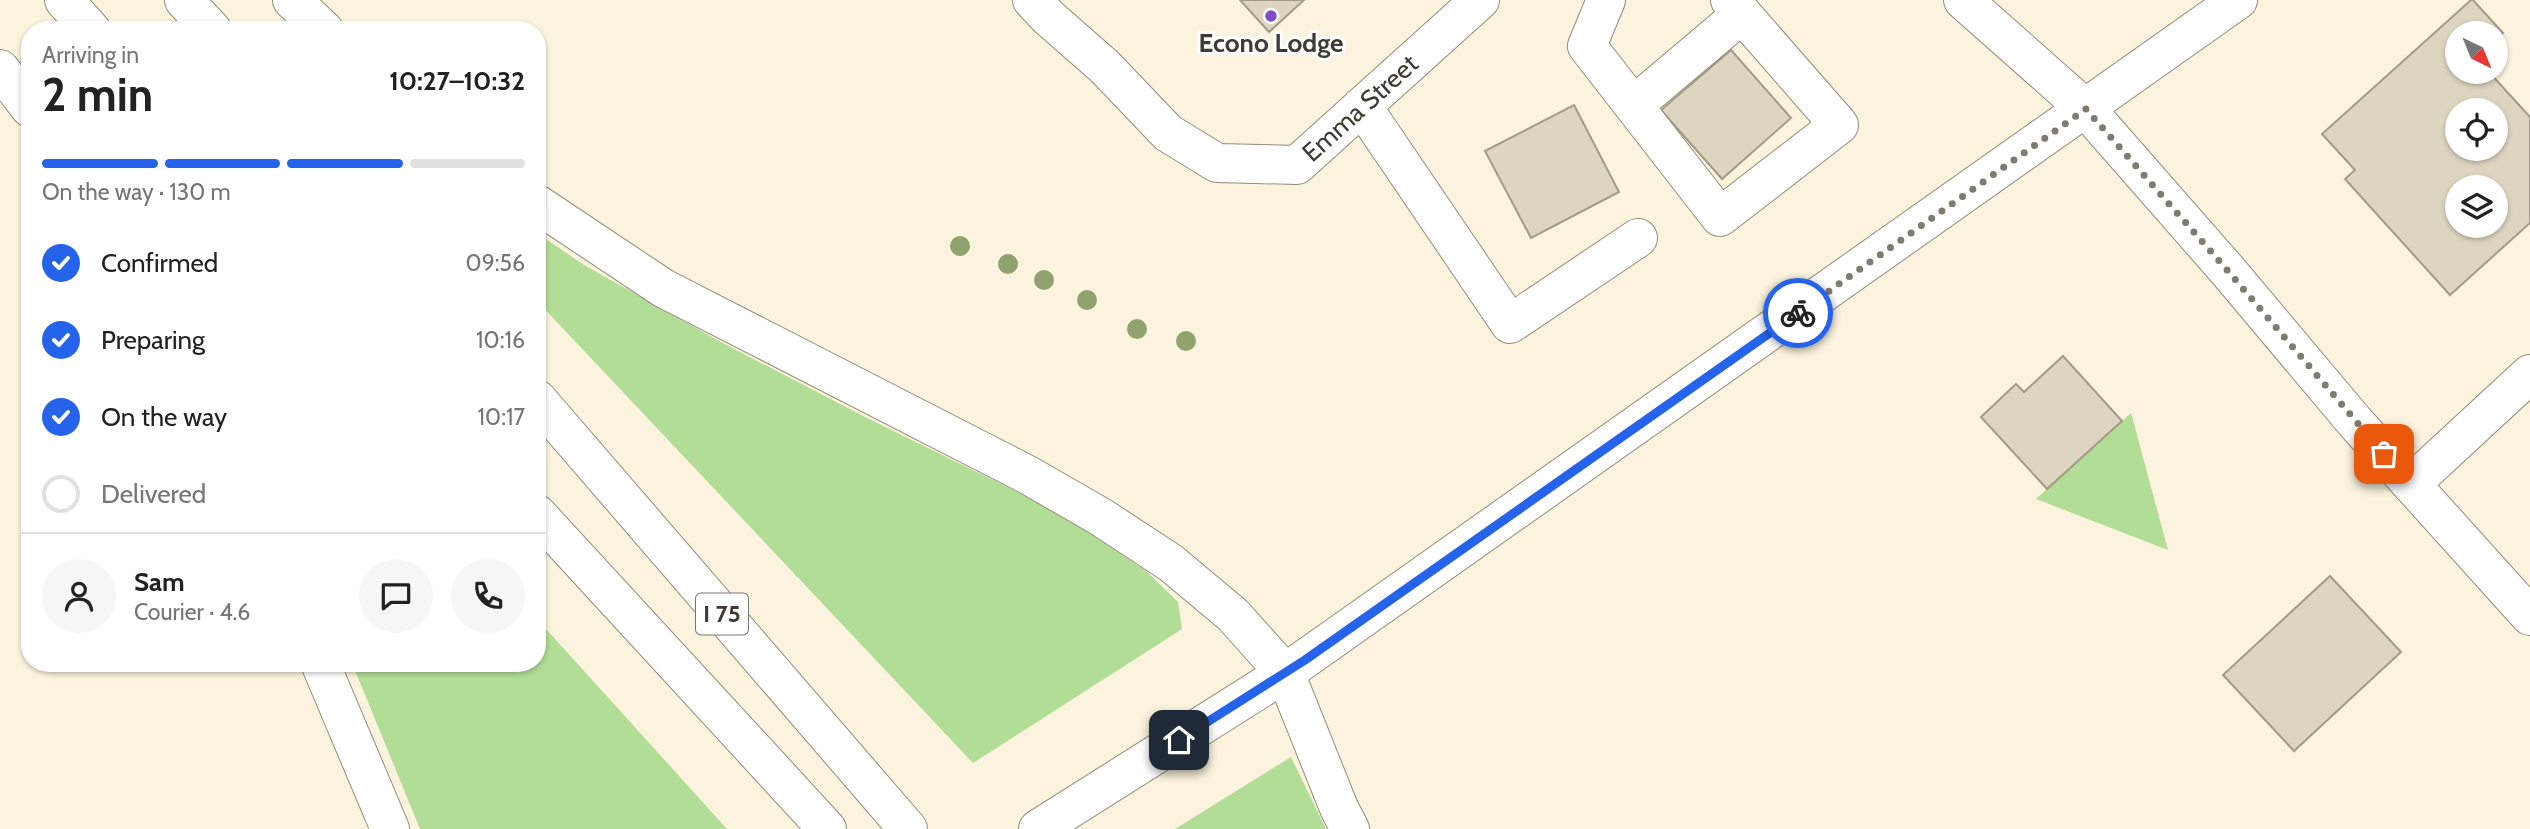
<!DOCTYPE html>
<meta charset="utf-8">
<style>
body{margin:0;font-family:Cabin,sans-serif;background:#f6f6f6;color:#222;height:100vh;display:flex;flex-direction:column;font-size:26px;white-space:nowrap}
*{box-sizing:border-box;margin:0}
p{font-size:23px;color:#767676}
.icon{flex:none;width:38px;height:38px;fill:none;stroke:currentColor;stroke-width:2;stroke-linecap:round;stroke-linejoin:round}
.map{position:relative;flex:1;overflow:hidden}
.side{position:absolute;left:21px;top:21px;width:525px;height:651px;display:flex;flex-direction:column;background:#fff;border-radius:28px;box-shadow:0 2px 5px #0004}
.side>*{flex:none}
.needle{width:46px;rotate:137deg}
.buttons{position:absolute;left:2445px;top:21px;display:grid;gap:14px}
.buttons a{display:grid;place-items:center;width:63px;height:63px;border-radius:50%;background:#fff;box-shadow:0 2px 5px #0004;font-size:35px}
.pin{position:absolute;display:grid;place-items:center;width:60px;height:60px;color:#fff;margin:-30px;border-radius:14px;box-shadow:0 4px 10px #0006}
.courier{position:absolute;display:grid;place-items:center;width:70px;height:70px;margin:-35px;border:5px solid #2563eb;border-radius:50%;background:#fff;color:#222;box-shadow:0 2px 9px #0007}
.headline em{font-style:normal;font-weight:800}
.headline div{display:flex;flex-direction:column-reverse}
.headline{display:flex;align-items:center;justify-content:space-between;height:119px;padding:0 21px}
h1{font-size:46px;font-weight:800;line-height:52px}
.bar{display:grid;grid-template-columns:repeat(4,1fr);gap:10px 7px;align-content:center;height:84px;padding:0 21px}
.bar i{height:9px;border-radius:5px;background:#e0e0e0}
.bar .selected{background:#2563eb}
.bar p{grid-column:span 4}
.line{display:flex;align-items:center;gap:18px;padding:0 21px;border-top:2px solid #e0e0e0}
.line div{flex:1}
.round{display:grid;place-items:center;flex:none;width:74px;height:74px;border-radius:37px;background:#f6f6f6}
ol{padding:0 21px;list-style:none}
li{display:flex;align-items:center;gap:21px;height:77px}
li p{margin-inline-start:auto}
li .icon{padding:7px;border-radius:50%;background:#2563eb;color:#fff;stroke-width:4}
li:last-child{color:#767676}
li i{width:38px;height:38px;border:4px solid #e0e0e0;border-radius:50%}
.map>svg:first-child{display:block}
.green{fill:#b1dd96}
.building{fill:#ddd5c0;stroke:#a39b88;stroke-width:2;fill-rule:evenodd}
.lines{fill:none;stroke-linecap:round;stroke-linejoin:round}
.minor-casing{stroke:#938c78;stroke-width:40}
.major-casing{stroke:#938c78;stroke-width:40}
.highway-casing{stroke:#938c78;stroke-width:40}
.minor{stroke:#fff;stroke-width:38}
.major{stroke:#fff;stroke-width:38}
.highway{stroke:#fff;stroke-width:38}
.tree{fill:#90a36f}
.done{stroke:#807b6f;stroke-width:7;stroke-dasharray:0 12.6}
.route{stroke:#2563eb;stroke-width:9}
.poi-dot{fill:#7b4ec6;stroke:#fff;stroke-width:2.5}
.labels{text-anchor:middle;stroke-width:6;stroke-linejoin:round;paint-order:stroke}
.shield{fill:#fff;stroke:#787670;stroke-width:2}
.shield-label{font-size:24px;font-weight:bold;fill:#3e3b33}
.poi-label{font-size:26px;font-weight:bold;fill:#3e3b33;stroke:#fff}
.street-label{font-size:26px;fill:#3e3b33;stroke:#fff}
</style>
<div class="map">
<svg width="2530" height="829" viewBox="0 0 2530 829">
<rect width="100%" height="100%" fill="#fbf3de"/>
<!-- green -->
<g class="green">
<path d="M537,233L584,265L721,342L865,417L1060,513L1146,571L1178,602L1182,629L973,763L537,301Z"/>
<path d="M2131,413L2168,550L2036,499Z"/>
<path d="M537,619L727,829H420L352,663H537Z"/>
<path d="M1291,757L1326,829H1175Z"/>
</g>
<!-- building -->
<g class="building">
<path d="M1240,0H1304L1269,32Z"/>
<path d="M2471,0H2473L2503,33L2496,40V33H2457V72H2489L2530,117V223L2450,295L2345,179L2355,170L2322,134ZM2457,110H2496V149H2457ZM2457,187H2496V226H2457Z"/>
<path d="M1731,50L1791,118L1722,179L1661,110Z"/>
<path d="M1574,105L1619,192L1531,238L1485,151Z"/>
<path d="M2063,356L2122,421L2047,489L1981,417L2016,384L2024,392Z"/>
<path d="M2330,576L2401,652L2294,751L2223,675Z"/>
</g>
<g class="lines">
<defs>
<g id="minor">
<path d="M1032,0L1048,17L1105,67L1168,133L1217,163L1297,165L1480,0"/>
<path d="M1606,0L1587,46L1720,217L1839,125L1730,0"/>
<path d="M1963,0L2086,109L2228,271L2355,422L2530,616"/>
<path d="M1634,105L1742,14"/>
<path d="M1362,106L1510,324L1638,238"/>
<path d="M2411,484L2530,374"/>
</g>
<path id="major" d="M1285,673L2238,0"/>
<g id="highway">
<path d="M64,0L91,30"/>
<path d="M184,0L212,30"/>
<path d="M292,0L324,30"/>
<path d="M0,69L30,108"/>
<path d="M537,204L663,288L1028,475L1101,517L1171,563L1233,615L1285,673L1339,808L1350,829"/>
<path d="M537,399L908,829"/>
<path d="M537,514L827,829"/>
<path d="M320,663L390,829"/>
<path d="M1038,829L1285,673"/>
</g>
</defs>
<!-- minor casing -->
<use href="#minor" class="minor-casing"/>
<!-- major casing -->
<use href="#major" class="major-casing"/>
<!-- highway casing -->
<use href="#highway" class="highway-casing"/>
<!-- minor -->
<use href="#minor" class="minor"/>
<!-- major -->
<use href="#major" class="major"/>
<!-- highway -->
<use href="#highway" class="highway"/>
</g>
<!-- trees -->
<g class="tree">
<circle cx="960" cy="246" r="10"/>
<circle cx="1008" cy="264" r="10"/>
<circle cx="1044" cy="280" r="10"/>
<circle cx="1087" cy="300" r="10"/>
<circle cx="1137" cy="329" r="10"/>
<circle cx="1186" cy="341" r="10"/>
</g>
<g class="lines">
<!-- done -->
<path class="done" d="M1798,313L2086,109L2228,271L2384,454"/>
<!-- route -->
<path class="route" d="M1179,740L1305,660L1798,313"/>
</g>
<!-- markers -->
<circle class="poi-dot" cx="1271" cy="16" r="7"/>
<g class="labels">
<!-- shield labels -->
<rect class="shield" x="696" y="593.5" width="52" height="41" rx="5"/>
<g class="shield-label">
<text x="722" y="622">I 75</text>
</g>
<!-- poi labels -->
<g class="poi-label">
<text x="1271" y="52">Econo Lodge</text>
</g>
<!-- street labels -->
<g class="street-label">
<text transform="translate(1360 108) rotate(-42)" y="9">Emma Street</text>
</g>
</g>
</svg>
<div class="buttons">
<a><svg class="needle" viewBox="-14 -14 28 28"><path d="M0-13l5 13h-10z" fill="#e53935"/><path d="M0 13l5-13h-10z" fill="#767676"/></svg></a>
<a><svg class="icon" aria-label="locate" viewBox="0 0 24 24"><circle cx="12" cy="12" r="6"/><path d="M12 2v4M12 18v4M2 12h4M18 12h4"/></svg></a>
<a><svg class="icon" aria-label="layers" viewBox="0 0 24 24"><path d="M12 4l9 5-9 5-9-5zM3 14l9 5 9-5"/></svg></a>
</div>
<div class="pin" style="left:2384px;top:454px;background:#ea580c"><svg class="icon" aria-label="bag" viewBox="0 0 24 24"><path d="M5 8h14l-1 12H6zM9 8a3 3 0 0 1 6 0"/></svg></div>
<div class="pin" style="left:1179px;top:740px;background:#1f2937"><svg class="icon" aria-label="home" viewBox="0 0 24 24"><path d="M3 11l9-7 9 7M6 9v11h12V9"/></svg></div>
<div class="courier" style="left:1798px;top:313px"><svg class="icon" aria-label="bike" viewBox="0 0 24 24"><circle cx="6" cy="16" r="4"/><circle cx="18" cy="16" r="4"/><path d="M6 16l4-8h5l3 8M10 8l3 8H6M13 5h3"/></svg></div>
<section class="side">
<div class="headline"><div><h1>2 min</h1><p>Arriving in</p></div><em>10:27–10:32</em></div>
<div class="bar"><i class="selected"></i><i class="selected"></i><i class="selected"></i><i></i><p>On the way · 130 m</p></div>
<ol>
<li><svg class="icon" aria-label="check" viewBox="0 0 24 24"><path d="M5 12l5 5 9-10"/></svg>Confirmed<p>09:56</p></li>
<li><svg class="icon" aria-label="check" viewBox="0 0 24 24"><path d="M5 12l5 5 9-10"/></svg>Preparing<p>10:16</p></li>
<li><svg class="icon" aria-label="check" viewBox="0 0 24 24"><path d="M5 12l5 5 9-10"/></svg>On the way<p>10:17</p></li>
<li><i></i>Delivered</li>
</ol>
<div class="line" style="height:126px"><a class="round"><svg class="icon" aria-label="person" viewBox="0 0 24 24"><circle cx="12" cy="8" r="4"/><path d="M4 21q1-7 8-7t8 7"/></svg></a><div><b>Sam</b><p>Courier · 4.6</p></div><a class="round"><svg class="icon" aria-label="chat" viewBox="0 0 24 24"><path d="M4 5h16v11H9l-5 4z"/></svg></a><a class="round"><svg class="icon" aria-label="phone" viewBox="0 0 24 24"><path d="M5 4h4l2 5-3 2q2 4 5 5l2-3 5 2v4C11 20 4 13 5 4z"/></svg></a></div>
</section>
</div>
